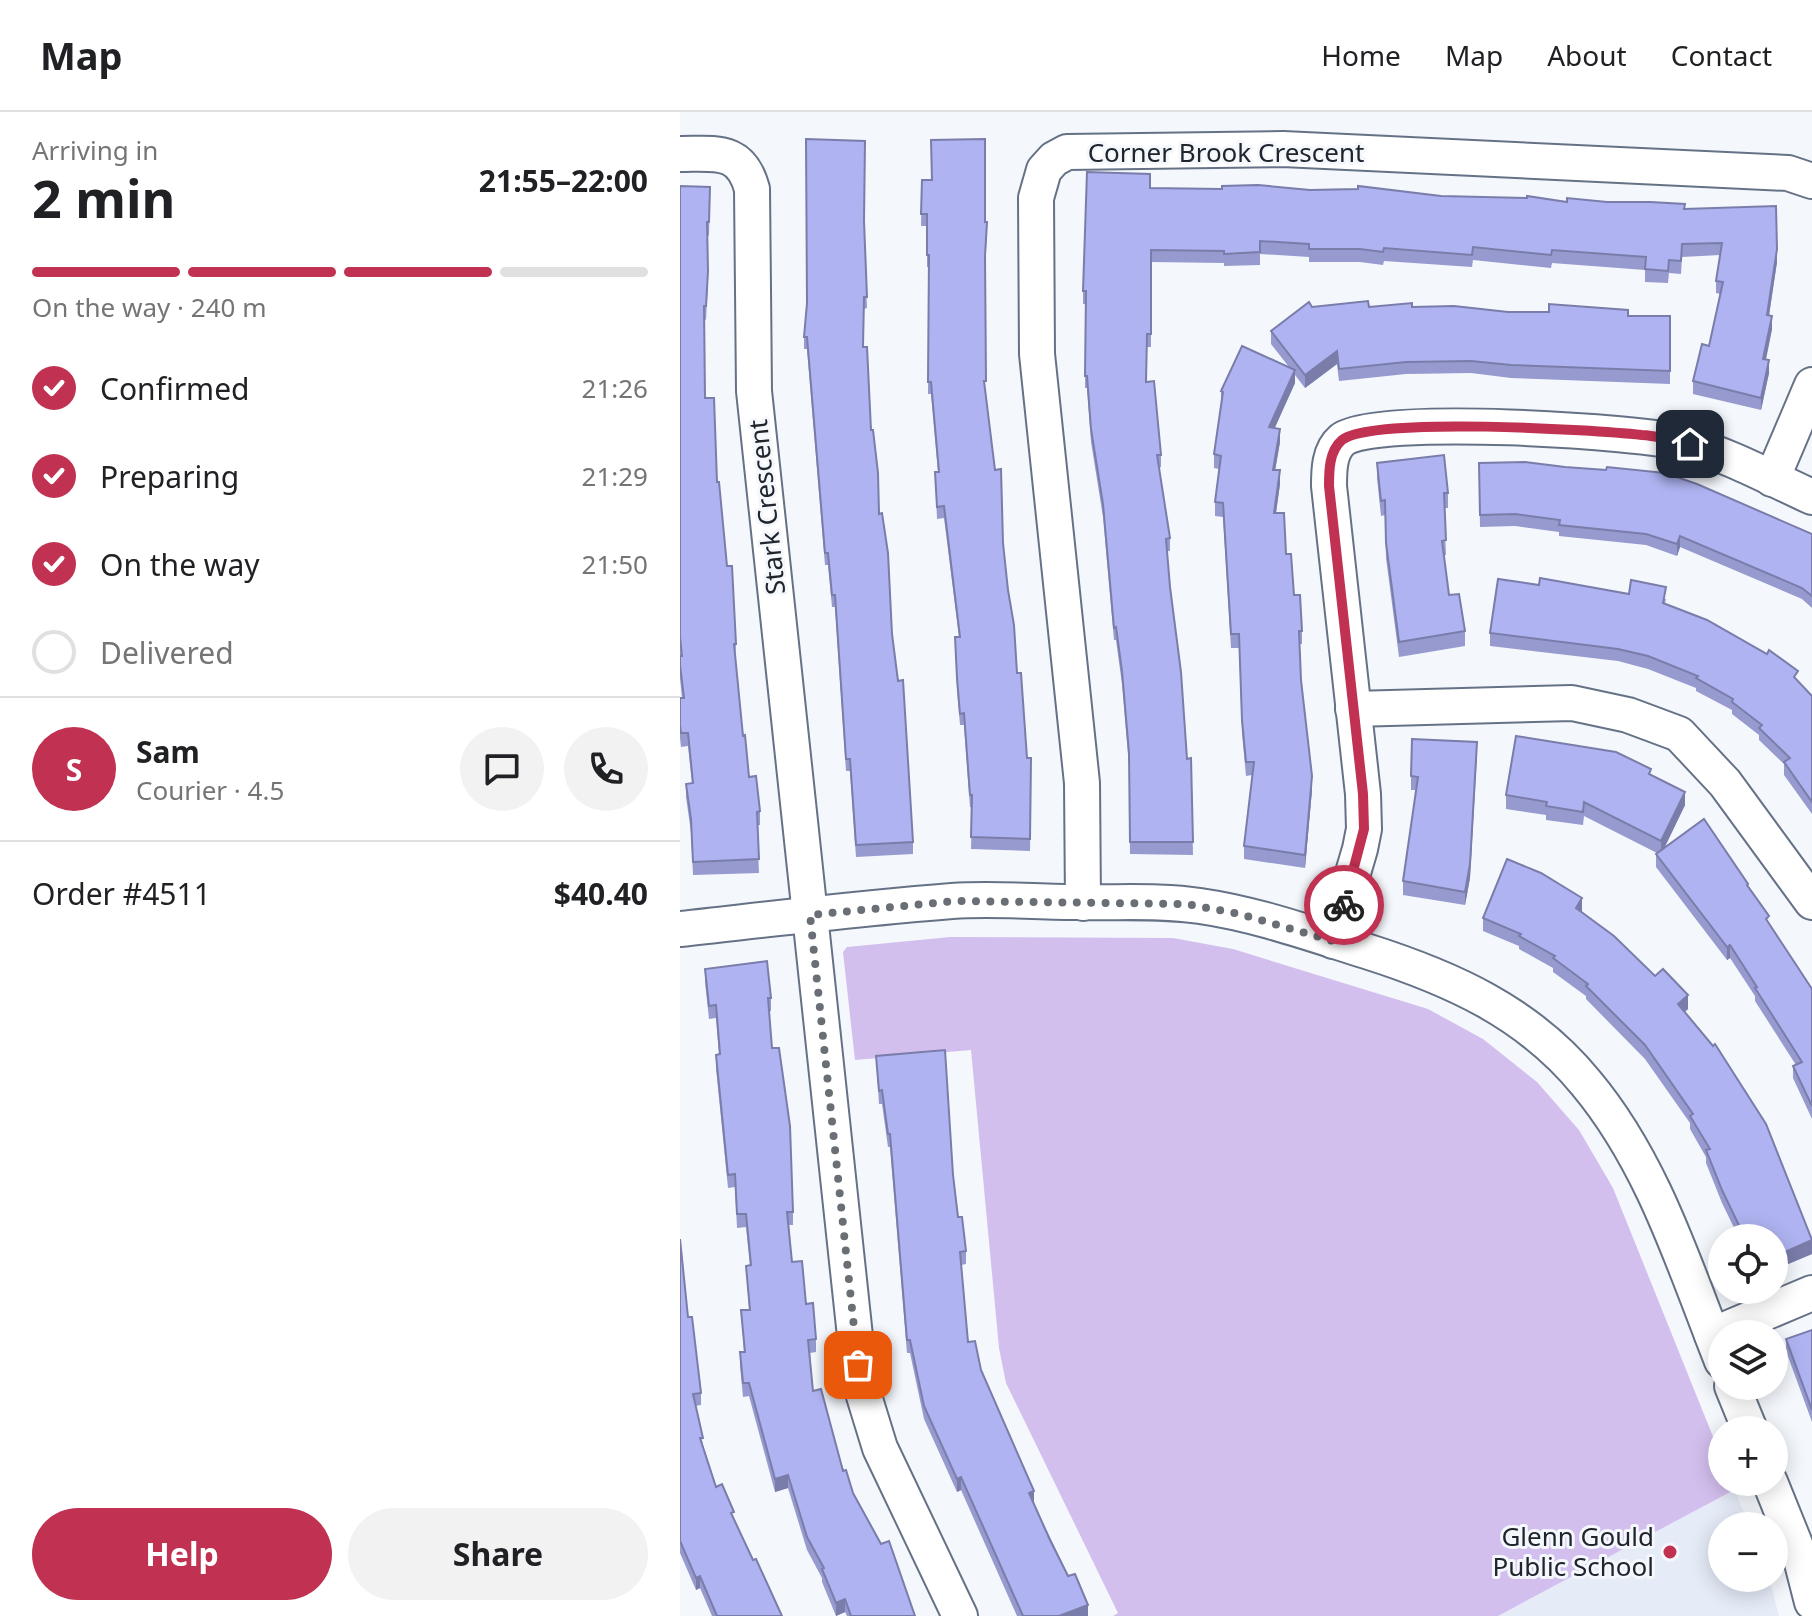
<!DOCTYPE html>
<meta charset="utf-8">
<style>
body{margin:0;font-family:"Noto Sans",sans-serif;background:#f2f2f2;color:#202124;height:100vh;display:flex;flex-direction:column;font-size:30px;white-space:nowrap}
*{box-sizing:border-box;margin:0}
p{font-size:26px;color:#757577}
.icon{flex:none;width:44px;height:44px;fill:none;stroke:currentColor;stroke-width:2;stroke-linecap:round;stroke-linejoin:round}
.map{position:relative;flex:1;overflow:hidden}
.drawer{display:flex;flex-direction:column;background:#fff;width:680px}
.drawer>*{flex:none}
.fabs{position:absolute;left:1028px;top:1112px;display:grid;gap:16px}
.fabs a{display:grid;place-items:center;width:80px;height:80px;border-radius:50%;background:#fff;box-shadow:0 4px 20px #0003;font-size:40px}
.pin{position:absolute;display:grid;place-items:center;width:68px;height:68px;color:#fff;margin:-34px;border-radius:16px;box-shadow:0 4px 12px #0006}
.courier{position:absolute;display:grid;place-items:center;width:80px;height:80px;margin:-40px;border:6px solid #c13151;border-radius:50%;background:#fff;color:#222;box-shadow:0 2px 10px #0007}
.summary em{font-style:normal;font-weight:700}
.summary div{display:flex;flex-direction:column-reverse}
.summary{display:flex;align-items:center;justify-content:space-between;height:136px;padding:0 32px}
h1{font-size:52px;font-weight:700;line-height:60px}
.bar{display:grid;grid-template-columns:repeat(4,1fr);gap:12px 8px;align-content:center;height:96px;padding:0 32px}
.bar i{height:10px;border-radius:6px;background:#e0e0e0}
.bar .active{background:#c13151}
.bar p{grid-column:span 4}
.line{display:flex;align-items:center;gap:20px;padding:0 32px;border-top:2px solid #e0e0e0}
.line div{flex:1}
.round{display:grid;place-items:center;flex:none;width:84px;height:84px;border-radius:42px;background:#f2f2f2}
ol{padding:0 32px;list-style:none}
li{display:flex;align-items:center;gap:24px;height:88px}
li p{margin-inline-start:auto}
li .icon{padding:8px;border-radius:50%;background:#c13151;color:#fff;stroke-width:4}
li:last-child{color:#757577}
li i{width:44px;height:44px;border:4px solid #e0e0e0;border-radius:50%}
.action{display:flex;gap:16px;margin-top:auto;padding:16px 32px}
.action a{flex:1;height:92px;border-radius:48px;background:#c13151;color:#fff;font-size:32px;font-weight:700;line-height:92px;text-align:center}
.action a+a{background:#f2f2f2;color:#202124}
header{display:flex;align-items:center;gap:48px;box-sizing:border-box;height:112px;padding:0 40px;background:#fff;border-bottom:2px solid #e0e0e0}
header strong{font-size:38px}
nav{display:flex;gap:44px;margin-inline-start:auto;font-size:28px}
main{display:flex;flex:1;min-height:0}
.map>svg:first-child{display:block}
.built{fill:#e5ecf8}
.green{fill:#d3bfee}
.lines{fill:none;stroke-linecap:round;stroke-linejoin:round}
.minor-casing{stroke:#657286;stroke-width:38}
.minor{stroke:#fff;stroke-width:34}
.wall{fill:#969acf}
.shaded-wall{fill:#7a7da9}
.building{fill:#afb3f1;stroke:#7a7da9;stroke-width:2}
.done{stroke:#6a6e75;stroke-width:8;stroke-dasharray:0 14.4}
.route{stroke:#c13151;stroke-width:10}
.poi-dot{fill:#c13151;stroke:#f4f7fc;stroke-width:3}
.labels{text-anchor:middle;stroke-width:6;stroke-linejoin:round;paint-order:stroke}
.street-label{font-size:26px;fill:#20252d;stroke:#f4f7fc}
.poi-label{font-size:26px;fill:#20252d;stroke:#f4f7fc;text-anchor:end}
</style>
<header>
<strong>Map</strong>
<nav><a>Home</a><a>Map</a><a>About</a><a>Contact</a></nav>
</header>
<main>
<section class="drawer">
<div class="summary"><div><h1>2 min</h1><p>Arriving in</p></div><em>21:55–22:00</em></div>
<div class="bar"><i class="active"></i><i class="active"></i><i class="active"></i><i></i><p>On the way · 240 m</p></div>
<ol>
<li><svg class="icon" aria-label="check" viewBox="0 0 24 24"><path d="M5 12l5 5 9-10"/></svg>Confirmed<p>21:26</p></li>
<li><svg class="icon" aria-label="check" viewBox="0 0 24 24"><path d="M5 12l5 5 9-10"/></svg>Preparing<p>21:29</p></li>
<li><svg class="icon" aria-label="check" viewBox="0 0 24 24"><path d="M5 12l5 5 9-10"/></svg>On the way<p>21:50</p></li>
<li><i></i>Delivered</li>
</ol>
<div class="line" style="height:144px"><b class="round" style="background:#c13151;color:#fff">S</b><div><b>Sam</b><p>Courier · 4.5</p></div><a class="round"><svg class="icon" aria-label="chat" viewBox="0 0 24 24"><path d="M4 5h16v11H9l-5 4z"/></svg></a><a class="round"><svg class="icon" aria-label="phone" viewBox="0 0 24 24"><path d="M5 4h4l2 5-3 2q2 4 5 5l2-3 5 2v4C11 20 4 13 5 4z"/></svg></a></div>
<div class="line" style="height:104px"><div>Order #4511</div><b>$40.40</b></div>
<div class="action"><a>Help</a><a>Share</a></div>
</section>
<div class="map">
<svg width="1132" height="1504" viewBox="0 0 1132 1504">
<rect width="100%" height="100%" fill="#f4f7fc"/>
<!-- built -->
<path class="built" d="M1054,1378L1070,1414H1042V1466H1089L1099,1504H818Z"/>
<!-- green -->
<path class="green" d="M270,825L493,826L553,837L748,897L803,927L857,970L899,1018L933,1076L1042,1347V1370H1051L1054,1378L818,1504H433L438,1501L326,1271L319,1236L291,938L175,948L163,840L167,835Z"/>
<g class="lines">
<defs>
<g id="minor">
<path d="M0,42C36,42 61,36 72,77L74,279L180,1271L200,1336L280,1504"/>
<path d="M1092,367L1132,273"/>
<path d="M673,597L892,591L948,603L999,622L1045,671L1132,790"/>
<path d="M403,791L402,671L357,242L356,86L364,58L374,47L387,40L603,37L1108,61L1132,69"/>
<path d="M0,817C91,807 181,796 272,789C314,786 357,790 399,790C439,791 481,788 520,794C576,802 632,822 686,839C771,866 848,900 906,971C973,1051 1004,1153 1042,1249"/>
<path d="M653,829L680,737L684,717L683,682L649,374C649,359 649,339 662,328C692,302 963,319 1008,332C1051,344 1092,367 1132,385"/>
<path d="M1032,1223L1132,1181"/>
<path d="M1052,1274L1070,1318"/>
<path d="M1090,1370L1121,1447L1132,1490"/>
</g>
</defs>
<!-- minor casing -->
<use href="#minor" class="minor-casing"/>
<!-- minor -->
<use href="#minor" class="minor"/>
</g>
<!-- wall -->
<g class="wall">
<path d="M242,68L305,110L307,121L305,154V281L347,646H351L350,739L291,737L292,695H290L284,613H280L277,578L275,525H279L264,406L257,407L255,360H258L251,282H248L249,155H247V114H241Z"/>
<path d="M0,74L30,75L29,124L27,123L28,172L26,208L24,207L25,286L37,370L56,532L55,545L63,624L69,665L80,699V713H77L79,761L13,763L11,720L6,685V672L12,671L8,634L1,635L0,626V586H2L0,566Z"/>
<path d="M470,76L630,78L887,90H927L1004,97L1097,150L1089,204L1092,217L1086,248L1089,261L1081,298L1013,282V269L1029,234L1040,182L1036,181V169L1040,143L1002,145L1001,162L989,161L988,171L965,170V158L872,151L871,156L793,148L792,155L704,149L703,153L680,150H629V145L580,142V153L544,154V151L471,150V235H467L466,270L481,343V355L479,356L490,426V439H487L507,647L511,646L513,743L450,742L449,654L442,572L436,528H434L423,405L411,330L407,276H405L406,192H403V179Z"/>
<path d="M184,112L187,196L184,197L183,235L233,730V742L176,745L170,659H166L155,495H152L148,453H145L127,237H124V225Z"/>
<path d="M632,195H732L828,200L990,204V272L831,266L791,261L726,262L659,269L657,252L625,276L615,263V271L594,316L600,330L595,358L600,372L596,401L606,442L622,519V532H619L621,568L632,678L625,756L564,747V734L572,663L566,664L562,621L559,536H551L543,405L535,404V390L539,357L534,356V342L541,292V279L609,255L591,232V219Z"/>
<path d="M697,351L768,381V396H764L766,443H764L769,483L785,519V534L719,545L706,446L705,403L701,404L697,366Z"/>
<path d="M799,351L1132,422V496L1122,487L1000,435L997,444L966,433L879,424V420L835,414L800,415Z"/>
<path d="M859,473L986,487L985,491L1118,569L1132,584V702L1104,663V652L1079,628V623L1052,602V598L1016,579V576L968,557L938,549L810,534V521Z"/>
<path d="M797,644L790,766L785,793L723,783V769L736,678H731V664Z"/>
<path d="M971,663L1005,693L984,736L1068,776L1089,811L1132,877V1007L1113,966V954L1116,953L1075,889V884L1050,846L1047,848L976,755V742L977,741L904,704L903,713L866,708V703L826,697V683Z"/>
<path d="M901,800L1008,897L1004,900L1132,1127V1142L1094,1158V1126H1059L1042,1091L1026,1051V1045L1010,1017V1011L965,947L906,887V884L873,860V856L839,837V834L803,819V806Z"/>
<path d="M25,857L91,886V899H89L92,936L113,1100V1113H109L112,1150L136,1227V1240L130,1241L133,1279L173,1381L235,1504H167L165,1500L156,1504L142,1470V1466L127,1438L108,1376L95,1380L69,1284L63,1285L60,1253V1240H64L61,1198H69L66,1154H70L66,1115L57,1116L55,1075L48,1076L36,956V943L39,942L36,906L29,907L25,870Z"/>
<path d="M196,944L273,1063L278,1105L286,1139V1152L281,1153L288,1230L301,1258L354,1392L408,1504H337L281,1378L277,1380L244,1307L230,1241H227L210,1035H208L202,992H199Z"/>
<path d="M0,1127L8,1205L21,1281V1293L15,1294L23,1333L36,1375L102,1504H32L20,1476L16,1478L0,1441Z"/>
<path d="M1132,1218V1310L1106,1239V1227Z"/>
</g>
<!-- shaded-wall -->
<g class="shaded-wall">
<path d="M1097,137V150L1087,216V203Z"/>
<path d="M1092,204V217L1083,260V247Z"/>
<path d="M657,239V252L625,276V263Z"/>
<path d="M1089,248V261L1081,298V286Z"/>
<path d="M615,258V271L589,329V315Z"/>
<path d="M600,317V330L593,371V358Z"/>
<path d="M600,358V372L594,415V401Z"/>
<path d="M1000,424V435L997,444V432Z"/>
<path d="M797,630L790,766L785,793V780Z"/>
<path d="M632,664V678L625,756V743Z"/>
<path d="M1005,680V693L981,743V729Z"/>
<path d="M902,786V799L896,810V796Z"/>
<path d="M1050,833V846L1047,848V835Z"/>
<path d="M1008,883V897L998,906V892Z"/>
<path d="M1132,1128V1142L1094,1158V1145Z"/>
<path d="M108,1363V1376L95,1380V1367Z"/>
<path d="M281,1365V1378L277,1380V1367Z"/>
<path d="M354,1379V1392L349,1381Z"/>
<path d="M20,1464V1476L16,1478V1466Z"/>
<path d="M165,1487V1500L156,1504V1491Z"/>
<path d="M408,1493V1504H379Z"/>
</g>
<!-- building -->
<g class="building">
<path d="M126,27L185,29L184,109L187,185H184L183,235H187L191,318H193L198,361L199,402L202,401L208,441L212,522L218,569L223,568L233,730L176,733L170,647H166L155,483H152L148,441H145L127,225H124L127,191Z"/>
<path d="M305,27V110H307L305,144L306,269H304L315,358L321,357L323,431L328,478L334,513L337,561H341L347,646H351L350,727L291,725L292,683H290L284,601L280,602L277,566L275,525H280L264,394L257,395L255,360H259L251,270H248L249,143H247V102H241L242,68H252L251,28Z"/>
<path d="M407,60L470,62V76L542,77V74L578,73L630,78L678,77V74L761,84L847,86V84L887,90V86L927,90H970L1005,92L1004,97L1096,94L1097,137L1087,203L1092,204L1083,247L1089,248L1081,286L1013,269L1022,232L1029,234L1043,170L1036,169L1042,131L1002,132L1001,149L989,148L988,159L965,157L966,145L872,138L871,143L793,135L792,143L704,136L703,140L680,137H629V132L580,129V140L544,142V139L471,138V222H467L466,270L474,269L481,343H477L490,426L486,427L490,475L501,560L507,647L511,646L513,730H450L449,641L442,559L436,515L434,516L423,392L411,317L407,264H405L406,179H403Z"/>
<path d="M0,74L30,75L29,110H27L28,159L26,194H24L25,286H34L37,370H39L47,454H52L56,532H54L63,624L65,623L69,665L76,664L80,699L77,700L79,747L13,750L11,707L6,672L13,671L8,621H1L0,613V586H4L0,553V544H2L0,525Z"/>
<path d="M688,189L689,195L732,191V195L774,194L828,200H869V192L948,198V204H990V259L831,253L791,249L726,250L659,257L657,239L625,263L591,219L629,190L632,195Z"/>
<path d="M562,234L615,258L589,315L600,317L593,358H600L594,401H604L606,442H611L614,483H620L622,519H619L621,568L632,664L625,743L564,734L574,650H566L562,608L559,522H551L543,391L535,390L541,344L534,342L543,280L541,279Z"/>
<path d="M764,343L768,381H764L766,428L762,429L769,483L779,482L785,519L719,530L706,431L705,388L701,389L697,351Z"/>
<path d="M845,350L885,355L926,358L927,355L985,361L1017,372L1132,422V484L1122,476L1000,424L997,432L966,422L879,413L880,408L835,402L800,403L799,351Z"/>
<path d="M860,466L949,482L951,468L986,475L983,491L1027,508L1087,542L1089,538L1118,559L1114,565L1132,584V690L1104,650L1110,646L1079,616L1082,613L1052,590L1053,587L1016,566L1018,564L968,544L938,537L810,521L818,467L859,473Z"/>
<path d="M836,624L936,640L971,657L969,662L1005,680L981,729L904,690L903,700L866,694L867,690L826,683Z"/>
<path d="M732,627L797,630L790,752L785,780L723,769L738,665L731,664Z"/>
<path d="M1024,707L1068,772L1067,773L1089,804L1086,807L1132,877V994L1113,954L1122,950L1075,876L1077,875L1050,833L1047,835L976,742Z"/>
<path d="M827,747L861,761L902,786L896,796L934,824L975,864L983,857L1008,883L998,892L1033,934L1035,932L1086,1012L1132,1128L1094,1145V1126H1065L1042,1078L1026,1038L1030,1037L1010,1004L1013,1002L965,933L906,874L908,872L873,846L875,844L839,824L841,822L803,806Z"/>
<path d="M87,849L91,886H88L92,936H99L110,1014L113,1100H107L112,1150L122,1149L126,1192L133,1191L136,1227L128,1228L133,1279L141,1277L163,1359L166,1358L173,1381L201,1432L209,1429L235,1504H171L165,1487L156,1491L142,1457L144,1456L127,1425L108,1363L95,1367L69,1271H63L60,1240H65L61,1198H70L66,1154L71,1153L66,1102H57L55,1062L48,1063L36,943L40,942L36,893L29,894L25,857Z"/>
<path d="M265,938L273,1063L278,1105H282L286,1139L280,1140L288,1230L295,1229L301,1258L354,1379L349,1381L370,1428L388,1464L395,1462L408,1493L379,1504H343L281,1365L277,1367L244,1294L230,1228H227L210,1022H208L202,978L199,979L196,944Z"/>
<path d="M0,1127L8,1205H12L21,1281L13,1282L23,1326H20L36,1375L42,1372L54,1400L51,1401L73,1448L76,1447L102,1504H37L20,1464L16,1466L0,1429Z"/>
<path d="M1132,1218V1298L1106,1227Z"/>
</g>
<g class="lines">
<!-- done -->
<path class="done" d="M178,1253L130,803L276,789L506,792L560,802L653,829L664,793"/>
<!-- route -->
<path class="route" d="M664,793L684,717L683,682L649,374C649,359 649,339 662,328C691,304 915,318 962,323C978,324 994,328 1010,332"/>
</g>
<!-- markers -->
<circle class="poi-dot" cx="990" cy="1440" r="8"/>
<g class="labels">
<!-- street labels -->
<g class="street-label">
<text x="546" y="50">Corner Brook Crescent</text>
<text transform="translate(87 395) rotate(-96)" y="9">Stark Crescent</text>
</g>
<!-- poi labels -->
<g class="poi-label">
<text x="974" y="1434">Glenn Gould<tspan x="974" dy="30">Public School</tspan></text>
</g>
</g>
</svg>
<div class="fabs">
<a><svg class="icon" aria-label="locate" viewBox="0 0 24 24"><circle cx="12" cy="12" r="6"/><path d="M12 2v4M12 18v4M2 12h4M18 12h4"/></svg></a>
<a><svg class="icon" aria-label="layers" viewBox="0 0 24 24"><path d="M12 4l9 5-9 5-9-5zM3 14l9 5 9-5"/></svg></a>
<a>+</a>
<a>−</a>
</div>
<div class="pin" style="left:178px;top:1253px;background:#ea580c"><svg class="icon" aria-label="bag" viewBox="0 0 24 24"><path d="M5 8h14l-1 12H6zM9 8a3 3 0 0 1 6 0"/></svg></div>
<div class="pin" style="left:1010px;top:332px;background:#1f2937"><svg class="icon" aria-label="home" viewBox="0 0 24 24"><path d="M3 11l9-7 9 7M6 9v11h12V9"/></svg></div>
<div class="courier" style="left:664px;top:793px"><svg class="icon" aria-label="bike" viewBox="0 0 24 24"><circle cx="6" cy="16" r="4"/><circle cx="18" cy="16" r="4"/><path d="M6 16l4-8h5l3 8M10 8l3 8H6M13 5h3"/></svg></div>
</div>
</main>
